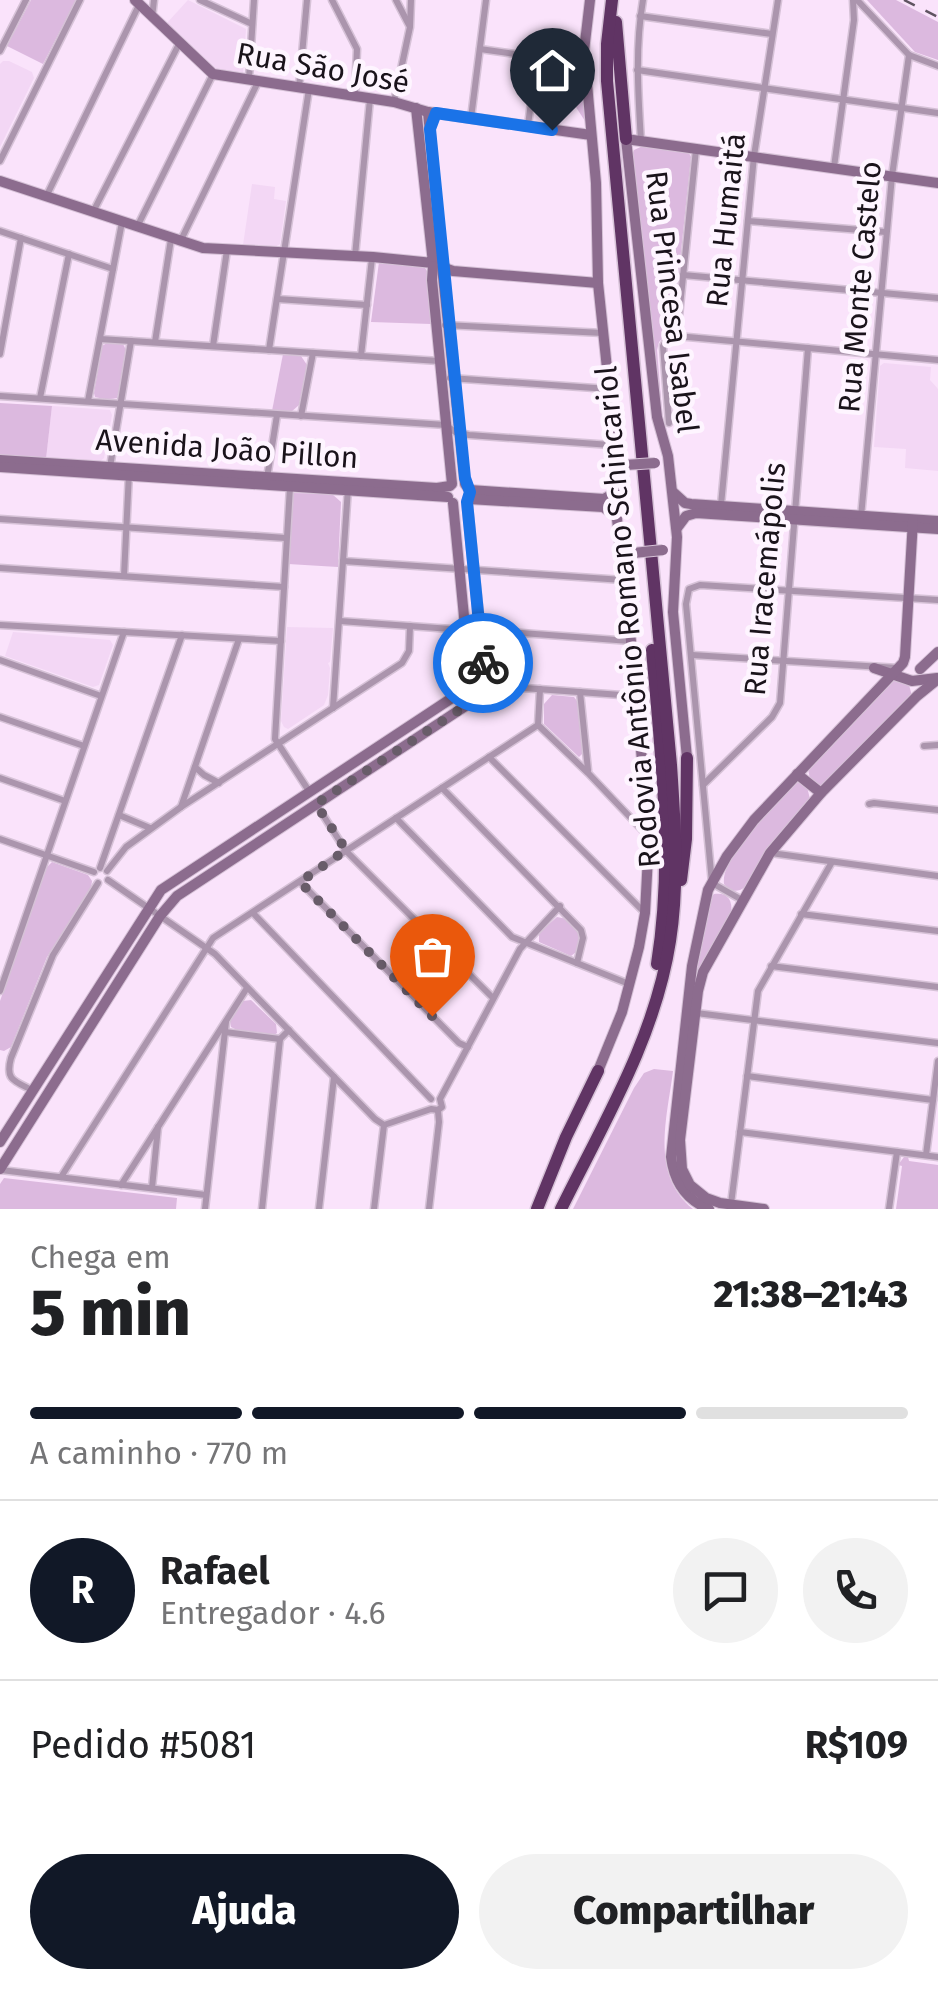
<!DOCTYPE html>
<html lang="pt">
<meta charset="utf-8">
<style>
body{margin:0;font-family:"Fira Sans",sans-serif;background:#f2f2f2;color:#202124;height:100vh;display:flex;flex-direction:column;font-size:38px;white-space:nowrap}
*{box-sizing:border-box;margin:0}
p{font-size:32px;color:#757577}
.icon{flex:none;width:55px;height:55px;fill:none;stroke:currentColor;stroke-width:2;stroke-linecap:round;stroke-linejoin:round}
.map{position:relative;height:1209px;overflow:hidden}
.panel{display:flex;flex-direction:column;background:#fff;flex:1}
.panel>*{flex:none}
.pin{position:absolute;display:grid;place-items:center;width:85px;height:85px;color:#fff;margin:-102px -42px;border-radius:50% 50% 50% 0;rotate:-45deg;box-shadow:0 0 10px #0007}
.pin .icon{rotate:45deg}
.courier{position:absolute;display:grid;place-items:center;width:100px;height:100px;margin:-50px;border:8px solid #1a73e8;border-radius:50%;background:#fff;color:#222;box-shadow:0 2px 12px #0007}
.head em{font-style:normal;font-weight:800}
.head div{display:flex;flex-direction:column-reverse}
.head{display:flex;align-items:center;justify-content:space-between;height:170px;padding:0 30px}
h1{font-size:65px;font-weight:800;line-height:75px}
.bar{display:grid;grid-template-columns:repeat(4,1fr);gap:15px 10px;align-content:center;height:120px;padding:0 30px}
.bar i{height:12px;border-radius:8px;background:#e0e0e0}
.bar .active{background:#111827}
.bar p{grid-column:span 4}
.line{display:flex;align-items:center;gap:25px;padding:0 30px;border-top:2px solid #e0e0e0}
.line div{flex:1}
.round{display:grid;place-items:center;flex:none;width:105px;height:105px;border-radius:52px;background:#f2f2f2}
.cta{display:flex;gap:20px;margin-top:auto;padding:20px 30px}
.cta a{flex:1;height:115px;border-radius:60px;background:#111827;color:#fff;font-size:40px;font-weight:800;line-height:115px;text-align:center}
.cta a+a{background:#f2f2f2;color:#202124}
.map>svg:first-child{display:block}
.built{fill:#f3d7f5}
.green{fill:#dcb9df}
.lines{fill:none;stroke-linecap:round;stroke-linejoin:round}
.street-casing{stroke:#d6c2d7;stroke-width:9}
.secondary-casing{stroke:#d6c2d7;stroke-width:12}
.highway-casing{stroke:#d6c2d7;stroke-width:15}
.street{stroke:#ab95ad;stroke-width:6}
.secondary{stroke:#8c6c8e;stroke-width:10}
.highway{stroke:#603464;stroke-width:12}
.rail{stroke:#605461;stroke-width:2.5;stroke-dasharray:12 12;stroke-linecap:butt}
.secondary-bridge-casing{stroke:#d6c2d7;stroke-width:12;stroke-linecap:butt}
.secondary-bridge{stroke:#8c6c8e;stroke-width:10}
.done{stroke:#685c69;stroke-width:10;stroke-dasharray:0 18}
.route{stroke:#1a73e8;stroke-width:12}
.labels{text-anchor:middle;stroke-width:9;stroke-linejoin:round;paint-order:stroke}
.street-label{font-size:30px;fill:#1a131b;stroke:#fef5ff}
</style>
<div class="map">
<svg width="938" height="1209" viewBox="0 0 938 1209">
<rect width="100%" height="100%" fill="#fae3fb"/>
<!-- built -->
<g class="built">
<path d="M188,0L246,29L243,73L216,69L211,66L167,23Z"/>
<path d="M3,61H9L32,72L34,78L0,147V64Z"/>
<path d="M252,184L275,187L274,199L286,201L280,244L277,246L243,245Z"/>
<path d="M884,363L931,367L930,380L938,389V471L905,468L906,449L874,447L880,366Z"/>
<path d="M52,406L110,410L112,415L104,458L99,462L46,459Z"/>
<path d="M287,627L333,628L330,662L328,663L330,668L328,695L324,705L288,729L284,727L281,721Z"/>
<path d="M13,632L110,640L113,645L99,685L93,687L5,656Z"/>
</g>
<!-- green -->
<g class="green">
<path d="M31,0H76L43,64L7,46Z"/>
<path d="M867,0H896L938,22V60L915,52Z"/>
<path d="M581,40L585,121L544,58Z"/>
<path d="M645,145L689,153L691,157L673,327L659,342L657,350L663,424L631,158L634,150Z"/>
<path d="M379,262L423,265L427,271L431,324L371,322Z"/>
<path d="M107,343L123,344L127,352L119,392L117,398C110,400 102,399 95,397L94,393L102,346Z"/>
<path d="M283,354L301,356L307,365L299,405L291,412L272,411Z"/>
<path d="M0,403L52,406L46,459L0,455Z"/>
<path d="M293,493L332,494L341,502L338,567L288,564Z"/>
<path d="M894,680L909,685L912,696L823,785H819L810,780L808,768L811,763Z"/>
<path d="M552,695L574,697L577,701L583,753L579,757L544,724V704Z"/>
<path d="M799,782L807,787L810,799L781,832L745,887C737,893 730,892 724,884C721,855 773,804 793,783Z"/>
<path d="M52,862L88,875L92,881L91,888L47,957L11,1047L4,1051L0,1050V1001L47,867Z"/>
<path d="M714,894C727,892 733,900 731,912L693,999L695,972L710,898Z"/>
<path d="M557,917L567,919L580,935L576,952L571,956L539,942V933Z"/>
<path d="M251,1000L276,1024L277,1033L274,1035L237,1030L231,1027L230,1021L243,1001Z"/>
<path d="M654,1069L673,1071C667,1119 650,1174 693,1209H573L634,1088L644,1073Z"/>
<path d="M904,1157H908L909,1161L938,1165V1209H896L902,1166L898,1165Z"/>
<path d="M4,1178L177,1198L176,1209H0V1184Z"/>
</g>
<g class="lines">
<defs>
<g id="street">
<path d="M200,0L252,24"/>
<path d="M332,0L357,49L355,95"/>
<path d="M396,0L409,25"/>
<path d="M857,0L909,55L938,66"/>
<path d="M640,16L772,34"/>
<path d="M152,18L154,0"/>
<path d="M480,49L522,55L530,60L535,73L528,125"/>
<path d="M0,51L26,0"/>
<path d="M637,70L938,113"/>
<path d="M249,79L254,0"/>
<path d="M299,88L307,0"/>
<path d="M394,102L410,27L411,0"/>
<path d="M471,118L486,0"/>
<path d="M641,141C638,93 635,47 643,0"/>
<path d="M0,161L80,0"/>
<path d="M834,167L854,20L853,0"/>
<path d="M46,197L139,5"/>
<path d="M93,212L179,44"/>
<path d="M748,221L886,232"/>
<path d="M138,225L213,74"/>
<path d="M0,231L113,269"/>
<path d="M180,242L258,82"/>
<path d="M355,256L370,99"/>
<path d="M683,275L938,298"/>
<path d="M277,299L367,305"/>
<path d="M445,325L603,333"/>
<path d="M677,336L938,360"/>
<path d="M677,336L696,149"/>
<path d="M100,339L439,361"/>
<path d="M155,342L171,239"/>
<path d="M213,346L227,250"/>
<path d="M269,350L309,89"/>
<path d="M0,354L21,238"/>
<path d="M361,356L372,258"/>
<path d="M450,378L609,389"/>
<path d="M0,396L446,425L455,432L469,435L611,445"/>
<path d="M40,398L69,254"/>
<path d="M88,401L122,222"/>
<path d="M301,416L313,353"/>
<path d="M669,423L663,346L667,339L677,336"/>
<path d="M110,467L131,341"/>
<path d="M267,478L277,415"/>
<path d="M290,487L275,739L309,791"/>
<path d="M721,505L754,156L778,0"/>
<path d="M861,517L892,176L909,55"/>
<path d="M0,519L286,538"/>
<path d="M343,561L623,580"/>
<path d="M0,568L284,587"/>
<path d="M124,576L129,473"/>
<path d="M340,621L465,630"/>
<path d="M0,625L281,641"/>
<path d="M479,630L630,641"/>
<path d="M692,655L898,668"/>
<path d="M0,660L101,696"/>
<path d="M468,680L482,685L635,696"/>
<path d="M580,692L588,770"/>
<path d="M333,708L348,488"/>
<path d="M0,717L84,746"/>
<path d="M538,725L588,773L648,836"/>
<path d="M924,746L938,745"/>
<path d="M489,757L644,912"/>
<path d="M195,767L204,775L219,783"/>
<path d="M0,778L65,801"/>
<path d="M703,785L772,717L780,703L808,348"/>
<path d="M442,788L581,930L583,938L577,963"/>
<path d="M316,804L346,851L493,998"/>
<path d="M869,804L874,803L938,810"/>
<path d="M181,807L239,639"/>
<path d="M119,815L150,828"/>
<path d="M396,818L512,937L629,984"/>
<path d="M0,839L94,872"/>
<path d="M771,853L938,876"/>
<path d="M100,868L182,635"/>
<path d="M107,871L126,847L181,807L402,663L409,651L410,626"/>
<path d="M108,880L215,954L375,1119L384,1125L431,1109L438,1110L442,1107L440,1099L520,949L560,906"/>
<path d="M301,883L459,1043L468,1047"/>
<path d="M742,900L712,883L686,604L689,589L700,585L938,600"/>
<path d="M253,913L431,1099"/>
<path d="M801,914L938,931"/>
<path d="M771,966L938,987"/>
<path d="M0,991L124,632"/>
<path d="M696,1013L938,1043"/>
<path d="M225,1032L280,1039"/>
<path d="M747,1076L933,1100"/>
<path d="M32,1090C14,1081 5,1080 11,1058L53,955L98,883"/>
<path d="M740,1132L938,1157"/>
<path d="M926,1155L938,1061"/>
<path d="M1,1170L206,1195"/>
<path d="M61,1177L213,938L538,725L540,689"/>
<path d="M121,1185L247,988"/>
<path d="M152,1188L158,1127"/>
<path d="M731,1204L758,991L832,862"/>
<path d="M205,1209L226,1022"/>
<path d="M262,1209L280,1039L289,1030"/>
<path d="M319,1209L334,1077"/>
<path d="M374,1209L384,1125"/>
<path d="M429,1209L439,1122L438,1111"/>
<path d="M889,1209L897,1152"/>
</g>
<g id="secondary">
<path d="M135,0L213,74L394,102L428,112L591,135"/>
<path d="M590,0L584,51L596,183L598,283L612,416L614,493L631,641L649,837L645,913L639,947L622,1012L598,1071"/>
<path d="M428,112L442,262"/>
<path d="M0,181L203,248L373,257L433,263L416,108"/>
<path d="M433,266L432,280L452,484"/>
<path d="M0,460L437,488L450,486"/>
<path d="M0,467L448,497"/>
<path d="M470,490L604,499L614,493"/>
<path d="M674,493L685,503L691,504L938,521"/>
<path d="M469,499L603,507L615,515"/>
<path d="M677,528L686,516L696,513L938,529"/>
<path d="M874,668L912,681L937,678"/>
<path d="M920,669L938,652"/>
<path d="M687,758L673,612L677,537L668,456L657,417L626,139L938,183"/>
<path d="M797,774L821,793"/>
<path d="M0,1142L161,890L455,696C464,688 469,680 469,668L453,503"/>
<path d="M0,1169L160,916L177,896L470,703L482,685L484,670L467,502L471,492L465,484L442,267L453,271L598,283"/>
<path d="M709,1209C686,1200 674,1181 671,1157L692,966L708,890L727,856L754,820L903,663L905,657L913,520"/>
<path d="M764,1209L720,1203L706,1198L690,1185L682,1169L680,1140L698,991L703,972L770,853L821,793L917,696L938,679"/>
</g>
<g id="highway">
<path d="M616,22L626,139"/>
<path d="M652,650C661,755 674,859 657,964"/>
<path d="M681,880L686,839L687,758"/>
<path d="M537,1209L566,1137L598,1071"/>
<path d="M561,1209C604,1122 655,1038 670,941C679,884 675,823 671,765L607,81V44L612,0"/>
</g>
</defs>
<!-- street casing -->
<use href="#street" class="street-casing"/>
<!-- secondary casing -->
<use href="#secondary" class="secondary-casing"/>
<!-- highway casing -->
<use href="#highway" class="highway-casing"/>
<!-- street -->
<use href="#street" class="street"/>
<!-- secondary -->
<use href="#secondary" class="secondary"/>
<!-- highway -->
<use href="#highway" class="highway"/>
<!-- rail -->
<path class="rail" d="M904,0L938,17"/>
<defs>
<g id="secondary-bridge">
<path d="M625,465L655,463"/>
<path d="M633,553L663,550"/>
</g>
</defs>
<!-- secondary-bridge casing -->
<use href="#secondary-bridge" class="secondary-bridge-casing"/>
<!-- secondary-bridge -->
<use href="#secondary-bridge" class="secondary-bridge"/>
</g>
<g class="lines">
<!-- done -->
<path class="done" d="M432,1016L300,882L346,850L316,804L470,703L482,685L483,663"/>
<!-- route -->
<path class="route" d="M483,663L467,502L470,492L465,478L430,129L436,113L552,130"/>
</g>
<g class="labels">
<!-- street labels -->
<g class="street-label">
<text transform="translate(323 68) rotate(10)" y="10">Rua São José</text>
<text transform="translate(726 220) rotate(-84)" y="10">Rua Humaitá</text>
<text transform="translate(860 287) rotate(-85)" y="10">Rua Monte Castelo</text>
<text transform="translate(672 302) rotate(83)" y="10">Rua Princesa Isabel</text>
<text transform="translate(227 449) rotate(4)" y="10">Avenida João Pillon</text>
<text transform="translate(765 579) rotate(-85)" y="10">Rua Iracemápolis</text>
<text transform="translate(628 617) rotate(-95)" y="10">Rodovia Antônio Romano Schincariol</text>
</g>
</g>
</svg>
<div class="pin" style="left:432px;top:1016px;background:#ea580c"><svg class="icon" aria-label="bag" viewBox="0 0 24 24"><path d="M5 8h14l-1 12H6zM9 8a3 3 0 0 1 6 0"/></svg></div>
<div class="pin" style="left:552px;top:130px;background:#1f2937"><svg class="icon" aria-label="home" viewBox="0 0 24 24"><path d="M3 11l9-7 9 7M6 9v11h12V9"/></svg></div>
<div class="courier" style="left:483px;top:663px"><svg class="icon" aria-label="bike" viewBox="0 0 24 24"><circle cx="6" cy="16" r="4"/><circle cx="18" cy="16" r="4"/><path d="M6 16l4-8h5l3 8M10 8l3 8H6M13 5h3"/></svg></div>
</div>
<section class="panel">
<div class="head"><div><h1>5 min</h1><p>Chega em</p></div><em>21:38–21:43</em></div>
<div class="bar"><i class="active"></i><i class="active"></i><i class="active"></i><i></i><p>A caminho · 770 m</p></div>
<div class="line" style="height:180px"><b class="round" style="background:#111827;color:#fff">R</b><div><b>Rafael</b><p>Entregador · 4.6</p></div><a class="round"><svg class="icon" aria-label="chat" viewBox="0 0 24 24"><path d="M4 5h16v11H9l-5 4z"/></svg></a><a class="round"><svg class="icon" aria-label="phone" viewBox="0 0 24 24"><path d="M5 4h4l2 5-3 2q2 4 5 5l2-3 5 2v4C11 20 4 13 5 4z"/></svg></a></div>
<div class="line" style="height:130px"><div>Pedido #5081</div><b>R$109</b></div>
<div class="cta"><a>Ajuda</a><a>Compartilhar</a></div>
</section>
